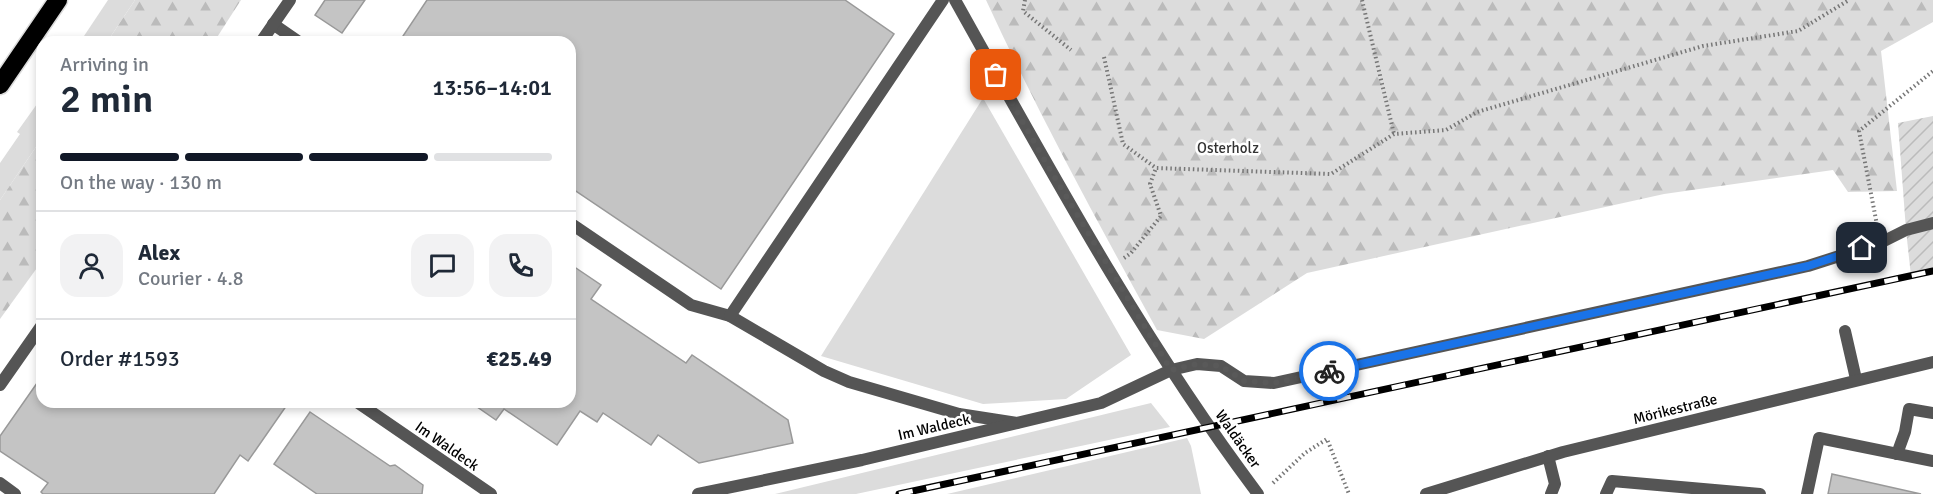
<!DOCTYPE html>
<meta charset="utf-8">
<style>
body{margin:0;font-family:Signika,sans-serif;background:#f2f2f3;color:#1f2937;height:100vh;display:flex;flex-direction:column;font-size:22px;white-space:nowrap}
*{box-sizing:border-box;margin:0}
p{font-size:20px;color:#747a83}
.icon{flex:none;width:33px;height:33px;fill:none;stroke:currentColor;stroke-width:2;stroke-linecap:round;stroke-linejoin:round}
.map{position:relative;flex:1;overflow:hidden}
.sheet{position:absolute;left:36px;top:36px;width:540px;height:372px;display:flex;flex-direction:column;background:#fff;border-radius:18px;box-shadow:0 3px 9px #0003}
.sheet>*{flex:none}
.pin{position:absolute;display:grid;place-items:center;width:51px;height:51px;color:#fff;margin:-26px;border-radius:12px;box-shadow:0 3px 9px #0006}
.courier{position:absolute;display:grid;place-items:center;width:60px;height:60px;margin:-30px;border:4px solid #1a73e8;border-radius:50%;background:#fff;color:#222;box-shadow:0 2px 8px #0007}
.headline em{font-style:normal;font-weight:600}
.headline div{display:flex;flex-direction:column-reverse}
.headline{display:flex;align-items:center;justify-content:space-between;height:102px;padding:0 24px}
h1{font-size:39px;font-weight:600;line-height:45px}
.bar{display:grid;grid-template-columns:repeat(4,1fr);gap:9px 6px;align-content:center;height:72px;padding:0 24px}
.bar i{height:8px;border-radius:4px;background:#e0e1e3}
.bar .current{background:#111827}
.bar p{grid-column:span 4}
.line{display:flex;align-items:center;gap:15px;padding:0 24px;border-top:2px solid #e0e1e3}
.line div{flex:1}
.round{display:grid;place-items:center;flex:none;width:63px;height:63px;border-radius:18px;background:#f2f2f3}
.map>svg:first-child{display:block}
.grass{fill:#dcdcdc}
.forest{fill:url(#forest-firs)}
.garden{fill:url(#garden-furrows)}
.building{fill:#c4c4c4;stroke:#999;stroke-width:1.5}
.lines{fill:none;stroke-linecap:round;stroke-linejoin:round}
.motorway-casing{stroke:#dbdbdb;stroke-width:21}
.path{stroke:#777;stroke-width:4;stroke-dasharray:1.5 3;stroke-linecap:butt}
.service{stroke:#555;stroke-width:12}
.minor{stroke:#555;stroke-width:12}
.tertiary{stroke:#555;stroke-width:12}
.motorway{stroke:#000;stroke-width:18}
.rail-casing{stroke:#000;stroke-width:7}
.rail{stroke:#fff;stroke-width:4.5;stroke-dasharray:14;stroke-linecap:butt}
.done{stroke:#595959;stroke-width:6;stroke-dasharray:0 10.8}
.route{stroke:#1a73e8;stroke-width:8}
.labels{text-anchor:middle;stroke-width:5;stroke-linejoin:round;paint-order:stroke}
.park-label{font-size:15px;fill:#333;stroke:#fff}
.street-label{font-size:15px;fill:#000;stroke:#fff}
</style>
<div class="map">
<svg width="1933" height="494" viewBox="0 0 1933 494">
<defs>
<pattern id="forest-firs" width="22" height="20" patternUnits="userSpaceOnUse" patternTransform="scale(1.5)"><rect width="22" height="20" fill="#dcdcdc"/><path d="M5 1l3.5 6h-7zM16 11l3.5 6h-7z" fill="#bbb"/></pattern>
<pattern id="garden-furrows" width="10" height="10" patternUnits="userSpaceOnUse" patternTransform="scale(1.5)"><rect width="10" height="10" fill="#dcdcdc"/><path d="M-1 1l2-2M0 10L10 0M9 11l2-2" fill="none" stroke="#bbb"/></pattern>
</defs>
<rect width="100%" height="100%" fill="#fff"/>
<!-- grass -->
<g class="grass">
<path d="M108,0H135L107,42H80Z"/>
<path d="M42,97V138L0,200V163L20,134L17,132Z"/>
<path d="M983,98L1131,355L1066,399L983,404L821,356Z"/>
<path d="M1151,403L1170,427L856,494H775Z"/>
<path d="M1187,438L1191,446L1201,494H947Z"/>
</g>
<!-- forest -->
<g class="forest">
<path d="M135,0H241L214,42H107Z"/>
<path d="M986,0H1933V22L1881,51L1897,191L1848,192L1833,170L1664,194L1307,273L1204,339L1157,330C1097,221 1038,113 986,0Z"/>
<path d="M42,138V261L0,319V200Z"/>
</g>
<!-- garden -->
<path class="garden" d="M1933,116V271L1911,276L1906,230L1898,123Z"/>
<!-- building -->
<g class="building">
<path d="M325,0H365L342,33L315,15Z"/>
<path d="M427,0H845L894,34L721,289L570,187V42H399Z"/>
<path d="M570,264L601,285L591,299L686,363L692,355L788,420L793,443L699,463L658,435L651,445L603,413L597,422L580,411L557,445L504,409L496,420L470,402H570Z"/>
<path d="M42,376V402H289L248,461L240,455L214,494H43L41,492L48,483L0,451V436Z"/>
<path d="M310,412L390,466L395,465L423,485L422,494H317L274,464Z"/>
<path d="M1832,474L1921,494H1828Z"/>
</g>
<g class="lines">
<defs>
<path id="motorway" d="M0,85L58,0"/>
</defs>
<!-- motorway casing -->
<use href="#motorway" class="motorway-casing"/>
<!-- path -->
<g class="path">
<path d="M1025,0L1023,11L1071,50"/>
<path d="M1362,0L1394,134"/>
<path d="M1104,57L1123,144L1156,168"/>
<path d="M1877,225L1859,131L1933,71"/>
<path d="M1124,258L1131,253L1161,216L1150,184L1156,168L1331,174L1394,134L1446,130L1477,112L1703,46L1798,31L1849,0"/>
<path d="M1273,483L1305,453L1327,439L1349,494"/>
</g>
<!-- service -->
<g class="service">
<path d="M273,24L299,42"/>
<path d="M570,223L691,305L730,316L824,371L849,382L959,414L1017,423"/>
<path d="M730,316L943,0"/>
<path d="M1845,331L1856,379"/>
<path d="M1171,370L1197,364L1221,366L1244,381L1274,383L1808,266L1880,243L1906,230L1933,223"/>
<path d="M0,385L42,325"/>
<path d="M1897,454L1905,432L1909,409L1933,413"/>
<path d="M1548,456L1555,484L1551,494"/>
<path d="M0,483L15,494"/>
<path d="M1606,494L1612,481L1760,494"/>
<path d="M1807,494L1819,438L1933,461"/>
</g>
<!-- minor -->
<g class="minor">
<path d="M261,42L290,0"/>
<path d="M357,402L491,494"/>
<path d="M698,494L862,460L1101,403L1171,370"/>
<path d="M1426,494L1563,452L1933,362"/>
</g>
<!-- tertiary -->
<path class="tertiary" d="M955,0C1049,168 1142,340 1258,494"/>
<!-- motorway -->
<use href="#motorway" class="motorway"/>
<defs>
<path id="rail" d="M899,494L1933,271"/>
</defs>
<!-- rail casing -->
<use href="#rail" class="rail-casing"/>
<!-- rail -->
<use href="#rail" class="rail"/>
</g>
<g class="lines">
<!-- done -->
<path class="done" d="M996,75L1049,168L1171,370L1197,364L1221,366L1244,381L1274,383L1329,371"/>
<!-- route -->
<path class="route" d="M1329,371L1808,266L1862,248"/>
</g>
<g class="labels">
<!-- park labels -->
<g class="park-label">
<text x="1228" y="153">Osterholz</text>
</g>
<!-- street labels -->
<g class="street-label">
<text transform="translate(1675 409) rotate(-14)" y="5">Mörikestraße</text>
<text transform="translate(934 427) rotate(-13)" y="5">Im Waldeck</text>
<text transform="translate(1238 439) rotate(55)" y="5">Waldäcker</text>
<text transform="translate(447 446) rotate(35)" y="5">Im Waldeck</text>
</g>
</g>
</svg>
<div class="pin" style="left:996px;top:75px;background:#ea580c"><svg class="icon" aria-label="bag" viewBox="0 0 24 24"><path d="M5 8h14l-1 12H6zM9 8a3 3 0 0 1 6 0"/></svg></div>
<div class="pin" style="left:1862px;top:248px;background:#1f2937"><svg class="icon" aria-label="home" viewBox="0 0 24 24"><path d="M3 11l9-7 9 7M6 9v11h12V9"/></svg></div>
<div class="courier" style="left:1329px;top:371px"><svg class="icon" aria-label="bike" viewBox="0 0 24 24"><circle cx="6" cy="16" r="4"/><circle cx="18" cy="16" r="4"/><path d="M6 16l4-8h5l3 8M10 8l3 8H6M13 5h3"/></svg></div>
<section class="sheet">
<div class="headline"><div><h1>2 min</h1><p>Arriving in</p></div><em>13:56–14:01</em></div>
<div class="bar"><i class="current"></i><i class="current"></i><i class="current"></i><i></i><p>On the way · 130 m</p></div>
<div class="line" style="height:108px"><a class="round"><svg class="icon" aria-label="person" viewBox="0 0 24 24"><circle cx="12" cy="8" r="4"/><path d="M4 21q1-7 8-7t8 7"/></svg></a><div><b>Alex</b><p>Courier · 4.8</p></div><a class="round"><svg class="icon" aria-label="chat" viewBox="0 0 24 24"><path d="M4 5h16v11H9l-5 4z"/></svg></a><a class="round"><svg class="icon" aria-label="phone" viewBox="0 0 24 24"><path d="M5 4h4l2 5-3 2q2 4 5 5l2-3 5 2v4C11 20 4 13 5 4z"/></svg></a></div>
<div class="line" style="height:78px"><div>Order #1593</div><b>€25.49</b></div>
</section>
</div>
